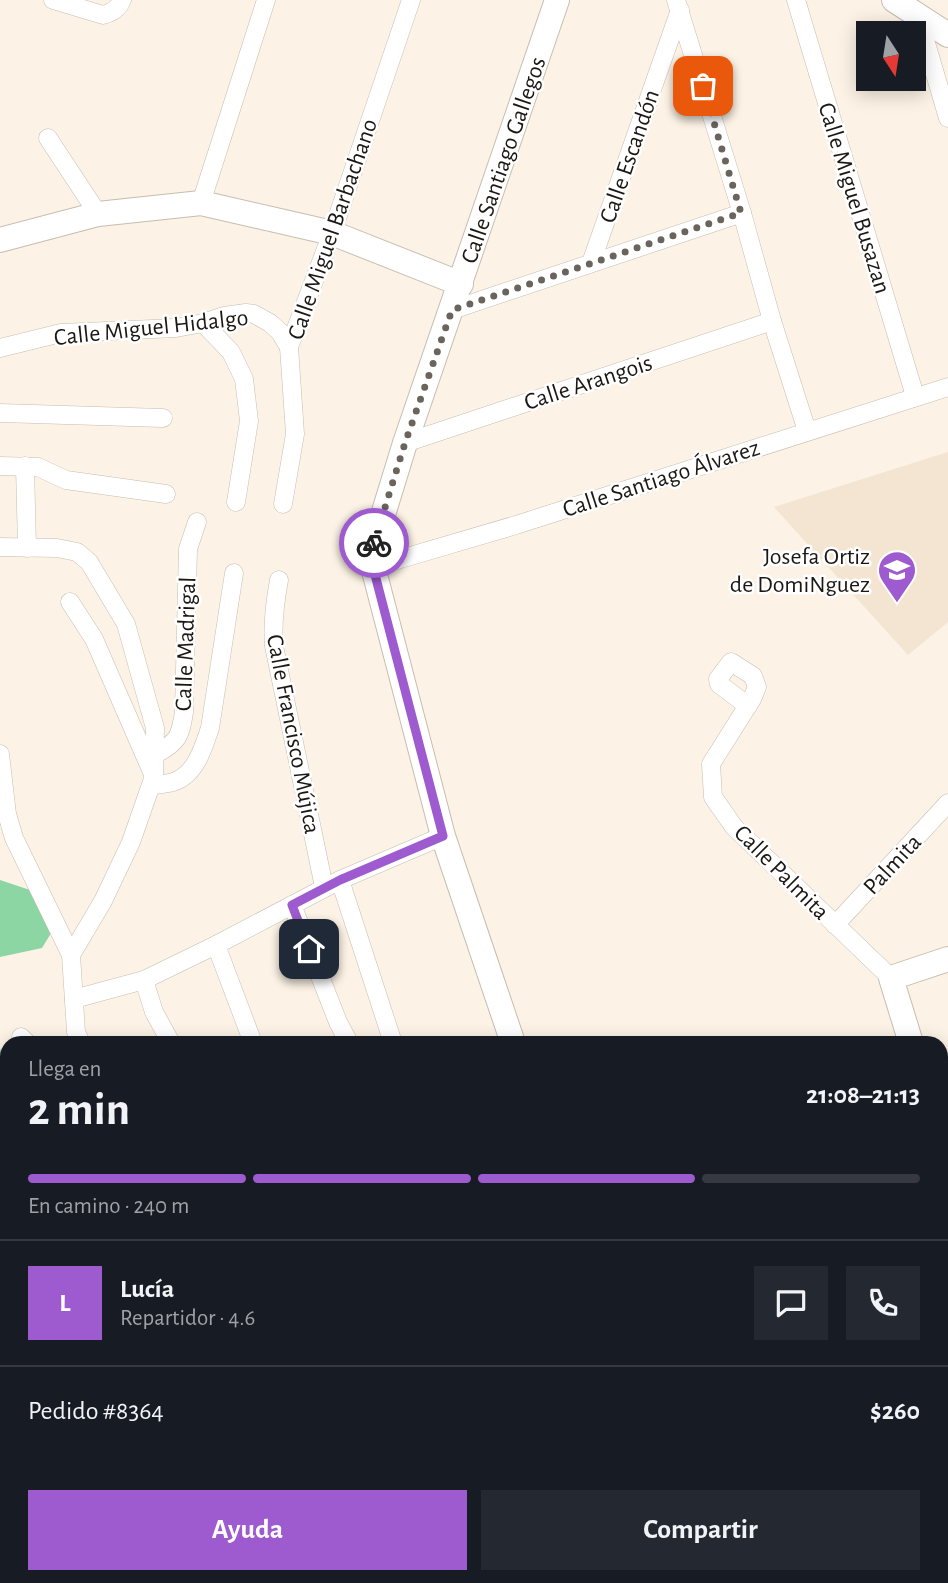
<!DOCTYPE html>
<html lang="es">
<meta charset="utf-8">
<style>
body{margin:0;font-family:"Alegreya Sans",sans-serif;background:#242831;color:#f1f3f6;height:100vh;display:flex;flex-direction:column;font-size:26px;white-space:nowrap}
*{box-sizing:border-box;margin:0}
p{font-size:23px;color:#9ea1a6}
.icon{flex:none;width:38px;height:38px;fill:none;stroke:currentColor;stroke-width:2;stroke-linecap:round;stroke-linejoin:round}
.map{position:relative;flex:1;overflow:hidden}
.sheet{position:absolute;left:0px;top:1036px;width:948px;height:548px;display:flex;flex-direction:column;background:#171b24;border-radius:21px 21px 0 0;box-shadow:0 4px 18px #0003}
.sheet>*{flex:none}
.needle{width:46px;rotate:168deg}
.fabs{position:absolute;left:856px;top:21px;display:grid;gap:14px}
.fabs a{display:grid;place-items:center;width:70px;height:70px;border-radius:0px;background:#171b24;box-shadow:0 4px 18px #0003;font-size:35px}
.pin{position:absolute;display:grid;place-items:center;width:60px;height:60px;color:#fff;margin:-30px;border-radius:14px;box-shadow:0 4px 10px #0006}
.courier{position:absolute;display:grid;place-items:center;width:70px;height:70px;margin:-35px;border:5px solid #9e5acf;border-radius:50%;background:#fff;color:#222;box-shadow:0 2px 9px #0007}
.summary em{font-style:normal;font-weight:700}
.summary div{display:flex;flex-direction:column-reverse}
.summary{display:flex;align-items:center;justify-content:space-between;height:119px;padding:0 28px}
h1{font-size:46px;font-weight:700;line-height:52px}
.bar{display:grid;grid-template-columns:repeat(4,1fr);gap:10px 7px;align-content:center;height:84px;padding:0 28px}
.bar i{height:9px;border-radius:5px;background:#363941}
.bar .on{background:#9e5acf}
.bar p{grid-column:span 4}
.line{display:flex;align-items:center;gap:18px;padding:0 28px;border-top:2px solid #363941}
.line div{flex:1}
.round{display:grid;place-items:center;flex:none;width:74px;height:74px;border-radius:0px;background:#242831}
.action{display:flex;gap:14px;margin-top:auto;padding:14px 28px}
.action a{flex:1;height:80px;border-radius:0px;background:#9e5acf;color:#fff;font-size:28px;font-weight:700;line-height:80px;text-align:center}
.action a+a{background:#242831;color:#f1f3f6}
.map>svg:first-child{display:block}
.built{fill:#f3e5d1}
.green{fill:#8cd6a4}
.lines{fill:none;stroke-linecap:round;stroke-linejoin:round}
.street-casing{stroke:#c6bdb0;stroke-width:19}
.secondary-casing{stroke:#c6bdb0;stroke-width:26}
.street{stroke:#fff;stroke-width:18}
.secondary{stroke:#fff;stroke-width:24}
.done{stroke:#6a645d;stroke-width:7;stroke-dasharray:0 12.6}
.route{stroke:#9e5acf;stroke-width:9}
.labels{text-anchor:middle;stroke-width:5;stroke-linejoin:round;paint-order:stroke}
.street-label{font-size:24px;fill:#1b1814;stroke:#fff}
.poi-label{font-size:24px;fill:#1b1814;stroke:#fff;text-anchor:end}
</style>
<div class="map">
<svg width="948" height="1583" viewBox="0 0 948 1583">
<rect width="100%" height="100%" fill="#fcf2e5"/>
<!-- built -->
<path class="built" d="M948,452V622L908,655L774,507Z"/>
<!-- green -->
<g class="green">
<path d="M0,880L42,894L56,925L42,948L0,957Z"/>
<path d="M0,1049L7,1059V1104L0,1112Z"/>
<path d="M388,1577H551L555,1583H385Z"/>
</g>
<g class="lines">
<defs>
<g id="street">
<path d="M53,0L103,15C113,12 118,9 122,0"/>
<path d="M676,0L742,213L772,321L807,431"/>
<path d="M796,0L915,396"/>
<path d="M918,16L948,118"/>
<path d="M48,138L98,214"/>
<path d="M201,203L266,0"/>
<path d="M591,263L680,10"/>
<path d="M452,310L742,213"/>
<path d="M203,323L231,352L244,379L249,421L236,502"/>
<path d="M0,348L61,333L176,328L203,323L224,316L246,313L254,314L270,323L280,332L289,347"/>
<path d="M0,413L163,418"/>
<path d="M405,443L772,321"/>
<path d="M0,466L38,467L66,480L166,494"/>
<path d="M25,466L27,548"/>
<path d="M283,504L295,434L289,347L332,233L411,0"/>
<path d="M0,547L57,548L77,552L89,562L126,624L155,728L154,776L131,842L103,901L71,955"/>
<path d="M373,567L516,525L948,387"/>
<path d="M279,580C275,602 272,623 274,646L324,887"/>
<path d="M70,602L94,639L152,772"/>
<path d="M748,706L719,684L718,679L731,662L753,676L757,687L752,699L711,764L713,797L734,827L891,978"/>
<path d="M0,754L7,814L14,838L71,955L76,1032L81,1043"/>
<path d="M156,754C178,741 180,738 184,712L188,549L197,522"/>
<path d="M151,786C158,784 167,784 173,782C196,775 203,748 210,728L234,573"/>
<path d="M340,880L393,1043"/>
<path d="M292,905L338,1022L349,1043"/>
<path d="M835,925L948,803"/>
<path d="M216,945L253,1043"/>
<path d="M144,980L154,1012L171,1043"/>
<path d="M74,999L144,980L216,945L340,880L443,836"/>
<path d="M21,1037L27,1043"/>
<path d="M942,1140L948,1160"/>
<path d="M942,1334L948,1331"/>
<path d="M0,1341L7,1338"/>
<path d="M942,1494L948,1489"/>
<path d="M0,1499H7"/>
<path d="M640,1577L644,1583"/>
<path d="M94,1583L106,1577"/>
<path d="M238,1583L247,1577"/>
<path d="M830,1583L838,1577"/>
</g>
<g id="secondary">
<path d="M894,0L948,35"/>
<path d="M0,240L98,214L201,203L332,233L461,284"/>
<path d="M513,1043L443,836L373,567L374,544L405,443L557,0"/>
<path d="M911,1043L891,978L948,959"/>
<path d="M786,1577L791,1583"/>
</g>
</defs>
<!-- street casing -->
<use href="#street" class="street-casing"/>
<!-- secondary casing -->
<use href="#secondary" class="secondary-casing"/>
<!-- street -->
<use href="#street" class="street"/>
<!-- secondary -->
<use href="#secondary" class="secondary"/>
</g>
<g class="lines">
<!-- done -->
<path class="done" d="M374,543L405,443L452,310L741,213L703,86"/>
<!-- route -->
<path class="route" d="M309,949L292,905L340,880L443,836L373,567L374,543"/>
</g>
<!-- icons -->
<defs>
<symbol id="school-pin" viewBox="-11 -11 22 30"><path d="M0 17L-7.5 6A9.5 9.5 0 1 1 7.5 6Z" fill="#9e5acf" stroke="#fff"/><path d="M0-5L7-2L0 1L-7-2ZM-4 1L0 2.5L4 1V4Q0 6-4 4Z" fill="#fff"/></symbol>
</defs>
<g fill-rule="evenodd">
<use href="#school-pin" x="875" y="548" width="44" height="60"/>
</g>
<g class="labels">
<!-- street labels -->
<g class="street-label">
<text transform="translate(629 156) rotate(-71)" y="8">Calle Escandón</text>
<text transform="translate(503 160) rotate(-71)" y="8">Calle Santiago Gallegos</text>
<text transform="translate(855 198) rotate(73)" y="8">Calle Miguel Busazan</text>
<text transform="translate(332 229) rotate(-71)" y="8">Calle Miguel Barbachano</text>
<text transform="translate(151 327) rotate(-6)" y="8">Calle Miguel Hidalgo</text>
<text transform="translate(588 382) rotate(-18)" y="8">Calle Arangois</text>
<text transform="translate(661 478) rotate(-18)" y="8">Calle Santiago Álvarez</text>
<text transform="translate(185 644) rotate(-88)" y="8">Calle Madrigal</text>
<text transform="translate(294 734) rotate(79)" y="8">Calle Francisco Mújica</text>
<text transform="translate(892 864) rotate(-47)" y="8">Palmita</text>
<text transform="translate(782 872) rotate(45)" y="8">Calle Palmita</text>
</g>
<!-- poi labels -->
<g class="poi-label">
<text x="870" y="564">Josefa Ortiz<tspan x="870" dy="28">de DomiNguez</tspan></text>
</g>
</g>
</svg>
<div class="fabs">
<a><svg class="needle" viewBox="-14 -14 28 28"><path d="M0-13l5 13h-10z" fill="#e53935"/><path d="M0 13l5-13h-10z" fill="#9ea1a6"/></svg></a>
</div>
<div class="pin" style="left:703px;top:86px;background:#ea580c"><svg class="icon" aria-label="bag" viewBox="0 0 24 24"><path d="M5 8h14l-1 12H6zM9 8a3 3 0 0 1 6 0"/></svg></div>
<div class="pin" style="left:309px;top:949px;background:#1f2937"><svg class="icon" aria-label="home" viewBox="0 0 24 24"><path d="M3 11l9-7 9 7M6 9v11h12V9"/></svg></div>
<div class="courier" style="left:374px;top:543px"><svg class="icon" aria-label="bike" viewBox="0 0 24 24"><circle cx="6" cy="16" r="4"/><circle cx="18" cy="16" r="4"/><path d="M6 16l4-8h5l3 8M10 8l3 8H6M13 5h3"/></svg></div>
<section class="sheet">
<div class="summary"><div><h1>2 min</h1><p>Llega en</p></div><em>21:08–21:13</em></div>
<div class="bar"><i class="on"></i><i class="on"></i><i class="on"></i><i></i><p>En camino · 240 m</p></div>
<div class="line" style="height:126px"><b class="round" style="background:#9e5acf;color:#fff">L</b><div><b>Lucía</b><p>Repartidor · 4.6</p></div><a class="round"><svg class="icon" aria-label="chat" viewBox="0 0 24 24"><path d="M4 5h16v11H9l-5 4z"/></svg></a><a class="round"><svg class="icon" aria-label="phone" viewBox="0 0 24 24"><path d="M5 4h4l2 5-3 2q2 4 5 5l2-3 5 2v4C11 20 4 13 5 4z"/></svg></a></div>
<div class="line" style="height:91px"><div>Pedido #8364</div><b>$260</b></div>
<div class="action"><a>Ayuda</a><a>Compartir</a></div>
</section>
</div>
